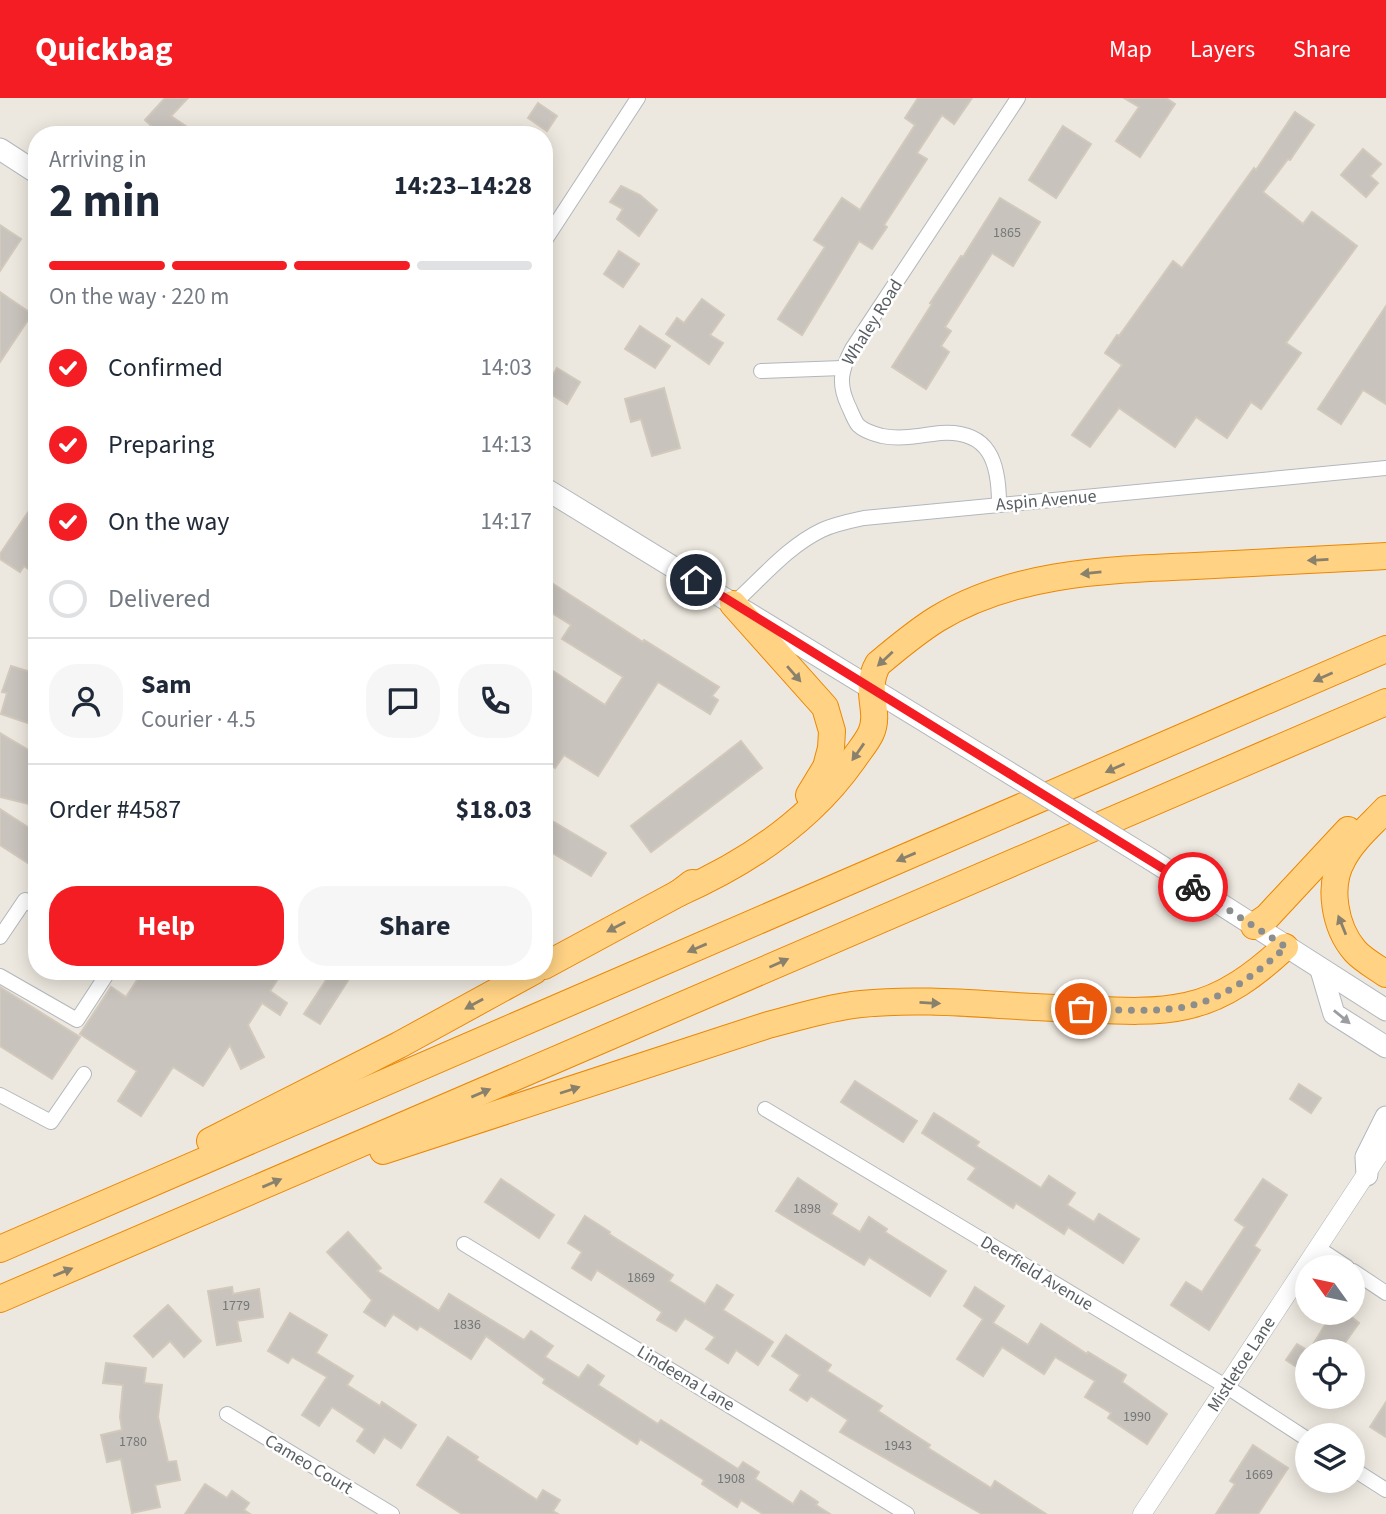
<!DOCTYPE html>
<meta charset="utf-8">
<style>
body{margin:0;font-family:"Source Sans 3",sans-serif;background:#f6f6f7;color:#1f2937;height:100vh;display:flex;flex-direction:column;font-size:26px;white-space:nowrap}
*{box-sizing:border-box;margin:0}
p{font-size:23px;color:#747a83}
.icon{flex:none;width:38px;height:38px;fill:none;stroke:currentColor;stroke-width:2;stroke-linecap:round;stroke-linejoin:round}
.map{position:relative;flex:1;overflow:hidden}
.panel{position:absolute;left:28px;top:28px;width:525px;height:854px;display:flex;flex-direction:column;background:#fff;border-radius:28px;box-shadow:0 4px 18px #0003}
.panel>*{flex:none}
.needle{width:46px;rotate:303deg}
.fabs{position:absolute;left:1295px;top:1157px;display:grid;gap:14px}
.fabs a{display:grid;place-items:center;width:70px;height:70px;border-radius:50%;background:#fff;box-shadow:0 4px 18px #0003;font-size:35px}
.pin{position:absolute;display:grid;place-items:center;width:60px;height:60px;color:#fff;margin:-30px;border:4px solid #fff;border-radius:50%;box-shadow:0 2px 7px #0007}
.courier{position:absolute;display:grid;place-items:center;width:70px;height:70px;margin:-35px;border:5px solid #f51d24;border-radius:50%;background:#fff;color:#222;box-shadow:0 2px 9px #0007}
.headline em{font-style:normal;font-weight:700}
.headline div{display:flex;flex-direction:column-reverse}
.headline{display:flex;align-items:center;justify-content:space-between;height:119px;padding:0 21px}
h1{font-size:46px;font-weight:700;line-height:52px}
.bar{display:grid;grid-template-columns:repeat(4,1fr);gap:10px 7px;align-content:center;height:84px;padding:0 21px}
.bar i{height:9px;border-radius:5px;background:#e0e1e3}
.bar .on{background:#f51d24}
.bar p{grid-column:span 4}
.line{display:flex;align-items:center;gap:18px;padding:0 21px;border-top:2px solid #e0e1e3}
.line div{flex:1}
.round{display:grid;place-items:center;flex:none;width:74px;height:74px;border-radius:28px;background:#f6f6f7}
ol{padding:0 21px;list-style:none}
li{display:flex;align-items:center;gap:21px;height:77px}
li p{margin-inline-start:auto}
li .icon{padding:7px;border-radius:50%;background:#f51d24;color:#fff;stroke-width:4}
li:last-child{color:#747a83}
li i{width:38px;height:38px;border:4px solid #e0e1e3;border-radius:50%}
.button{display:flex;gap:14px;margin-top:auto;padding:14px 21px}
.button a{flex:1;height:80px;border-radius:28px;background:#f51d24;color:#fff;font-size:28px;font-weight:700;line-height:80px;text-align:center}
.button a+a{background:#f6f6f7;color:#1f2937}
header{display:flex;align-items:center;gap:42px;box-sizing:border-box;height:98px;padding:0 35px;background:#f51d24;color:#fff}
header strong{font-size:33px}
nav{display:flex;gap:38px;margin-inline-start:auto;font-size:24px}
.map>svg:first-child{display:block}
.building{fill:#c8c3bc;stroke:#d2c9bd;stroke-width:2}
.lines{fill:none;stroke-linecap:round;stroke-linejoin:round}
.minor-casing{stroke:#b2b7bc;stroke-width:16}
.tertiary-casing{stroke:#b2b7bc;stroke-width:19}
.secondary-casing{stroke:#b3b8be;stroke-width:23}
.motorway-casing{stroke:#ec8700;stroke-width:28}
.minor{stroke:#fff;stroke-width:14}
.tertiary{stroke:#fff;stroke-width:18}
.secondary{stroke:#fff;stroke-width:21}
.motorway{stroke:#ffd284;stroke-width:26}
.secondary-bridge-casing{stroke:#b3b8be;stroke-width:23;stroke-linecap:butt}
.secondary-bridge{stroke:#fff;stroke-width:21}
.oneway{fill:#8a816c}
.oneway2{fill:#9b9ea1}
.done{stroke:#8c8e8e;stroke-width:7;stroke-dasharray:0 12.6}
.route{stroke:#f51d24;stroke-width:9}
.labels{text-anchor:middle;stroke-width:5;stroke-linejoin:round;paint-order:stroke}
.number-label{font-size:14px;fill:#747778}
.street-label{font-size:18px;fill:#585e62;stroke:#fff}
</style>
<header>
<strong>Quickbag</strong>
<nav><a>Map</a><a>Layers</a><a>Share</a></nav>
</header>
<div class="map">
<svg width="1386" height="1416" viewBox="0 0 1386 1416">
<rect width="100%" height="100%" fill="#ede8df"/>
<!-- building -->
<g class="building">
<path d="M165,0H188L171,18L199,37H161L145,22Z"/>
<path d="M918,0H972L954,26L942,17L917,55L927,61L884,127L887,129L872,151L859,143L802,237L778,221L825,149L814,142L842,100L860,112L915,27L905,20Z"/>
<path d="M1124,0H1166L1175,6L1140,59L1116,43L1139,9Z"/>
<path d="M538,5L557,18L547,33L528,20Z"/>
<path d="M1295,14L1314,27L1290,62L1288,61L1263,94L1303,126L1312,114L1357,148L1286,245L1301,255L1261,311L1251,304L1227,340L1196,319L1175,349L1119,310L1090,349L1072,337L1122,267L1105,255L1117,237L1119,238L1173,163L1182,170L1254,70L1256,72Z"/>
<path d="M1063,28L1091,46L1056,100L1029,82Z"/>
<path d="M1363,51L1381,66L1370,78L1378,85L1366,99L1341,77Z"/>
<path d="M621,88L640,97L657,112L639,138L617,121L623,111L610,104Z"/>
<path d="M1000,100L1040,124L1013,168L992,155L945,229L951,233L941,248L949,254L926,291L892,269L932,206L930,205L961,158L963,159Z"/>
<path d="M0,127L21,141L0,173Z"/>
<path d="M619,153L639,166L623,189L604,176Z"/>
<path d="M0,194L32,216L0,264Z"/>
<path d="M702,201L724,217L710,237L723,245L709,266L666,236L677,220L684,225Z"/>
<path d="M1386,208V306L1363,292L1341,326L1318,311Z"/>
<path d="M640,228L670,248L655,270L625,251Z"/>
<path d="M557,270L580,284L567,306L544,292Z"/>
<path d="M664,290L680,350L652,358L641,321L631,324L625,301Z"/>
<path d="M37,401V477L24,468L20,474L0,461V456Z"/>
<path d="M544,480L643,544L644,542L719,589L712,598L718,602L710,616L658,584L598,678L564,657L555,670L544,663V567L605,607L623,579L562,541L571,527L544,510Z"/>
<path d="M11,568L37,576V628L1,616L7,595L2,594Z"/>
<path d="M0,635L37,657V708L0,699Z"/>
<path d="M741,643L762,670L651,754L631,728Z"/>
<path d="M0,711L37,735V771L0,747Z"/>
<path d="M544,718L606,755L591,778L544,750Z"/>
<path d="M143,873H283L270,893L287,905L280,917L262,905L248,927L264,959L241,971L230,947L203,988L173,969L141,1018L118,1003L137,973L80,936L111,889L126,899Z"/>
<path d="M332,873H354L320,926L304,916Z"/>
<path d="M0,889L80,939L52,981L0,948Z"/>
<path d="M855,983L917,1023L903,1044L841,1004Z"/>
<path d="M1299,986L1321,1000L1311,1015L1290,1001Z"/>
<path d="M934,1015L979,1044L976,1048L1041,1090L1049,1078L1075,1095L1067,1107L1094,1124L1099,1116L1139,1141L1123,1165L1068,1129L1064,1136L1016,1105L1013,1110L968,1081L976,1070L922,1035Z"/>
<path d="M798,1080L837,1106L831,1116L860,1134L869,1119L887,1131L885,1134L946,1173L930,1198L869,1159L864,1167L776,1113Z"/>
<path d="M501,1081L554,1117L539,1140L485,1104Z"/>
<path d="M1263,1081L1287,1097L1254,1148L1260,1152L1209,1232L1171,1207L1186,1184L1202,1194L1245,1129L1235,1122Z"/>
<path d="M585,1118L610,1134L609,1136L673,1177L669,1183L705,1206L717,1187L733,1197L723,1212L773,1244L758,1267L736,1252L728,1265L706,1251L715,1239L685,1220L676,1233L657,1222L662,1214L597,1172L591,1182L572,1170L582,1154L568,1145Z"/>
<path d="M348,1134L381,1170L377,1173L439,1213L449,1196L524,1242L531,1233L553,1248L545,1259L579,1280L588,1267L604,1278L598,1287L658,1326L661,1322L738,1371L743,1364L759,1374L755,1381L793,1406L801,1393L818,1404L816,1407L830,1416H763L741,1402L737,1409L702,1386L704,1382L640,1341L637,1346L543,1285L545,1281L486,1238L471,1261L420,1228L417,1232L393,1216L385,1228L364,1214L372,1202L327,1154Z"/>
<path d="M232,1189L233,1196L259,1191L263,1219L237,1223L241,1243L217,1247L208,1193Z"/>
<path d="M975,1189L1004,1208L993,1225L1028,1247L1041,1226L1087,1256L1088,1254L1126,1277L1122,1284L1167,1316L1147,1346L1108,1320L1111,1315L1085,1299L1095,1283L1055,1259L1044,1276L1002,1249L983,1278L957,1261L983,1221L964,1208Z"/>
<path d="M168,1207L201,1243L184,1259L170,1243L153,1259L134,1238Z"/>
<path d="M1333,1214H1345L1359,1225L1339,1253H1309Z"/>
<path d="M290,1215L327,1237L316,1255L353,1278L347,1287L380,1308L382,1304L416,1327L401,1350L384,1339L374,1355L357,1343L365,1331L332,1309L319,1328L302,1317L327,1279L292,1259L288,1265L268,1253Z"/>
<path d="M786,1237L831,1267L827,1273L882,1308L878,1313L930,1347L928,1350L991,1390L995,1383L1046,1416H982L840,1334L848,1322L811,1298L807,1303L790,1292L800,1277L772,1258Z"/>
<path d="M1297,1246L1307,1252V1276L1286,1262Z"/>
<path d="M106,1265L146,1270L144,1285L162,1287L158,1319L168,1364L176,1363L180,1382L155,1387L160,1409L132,1415L121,1361L107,1364L101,1337L122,1332L120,1319L123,1287L103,1285Z"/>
<path d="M1386,1304V1339L1370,1329Z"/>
<path d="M448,1339L478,1359L476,1362L537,1402L543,1392L560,1402L553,1413L558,1416H462L417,1387Z"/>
<path d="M1253,1347L1288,1370L1258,1416H1216L1235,1386L1230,1383Z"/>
<path d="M205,1386L227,1400L232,1393L249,1405L244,1412L250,1416H185Z"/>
</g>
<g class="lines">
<defs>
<g id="minor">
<path d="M544,144L638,0"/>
<path d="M761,273L842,270"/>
<path d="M999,406C999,365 990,332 941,335C921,337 903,342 882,338C874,336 864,333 858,327C854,322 851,313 848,307C838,285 841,272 852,251L1018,0"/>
<path d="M733,506C761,481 788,448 822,432C835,426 850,423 864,420L1386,370"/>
<path d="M0,839L25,802L37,810"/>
<path d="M0,878L77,922L109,873"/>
<path d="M0,997L51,1024L84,976"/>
<path d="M765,1011L1227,1289L1307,1341"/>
<path d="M464,1146L907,1416"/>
<path d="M1318,1150L1347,1169"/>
<path d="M1353,1173L1386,1195"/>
<path d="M227,1316L392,1416"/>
<path d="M1353,1371L1386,1392"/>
</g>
<path id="tertiary" d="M1142,1416L1386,1046"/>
<g id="secondary">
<path d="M0,51L37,75"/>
<path d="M544,390L985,660"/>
<path d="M1150,761L1386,912"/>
<path d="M1321,872L1334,916L1386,949"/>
<path d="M1367,1077L1366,1059L1386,1019"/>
</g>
<g id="motorway">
<path d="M733,506L825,609L832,633L831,650L826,669L809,697"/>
<path d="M1386,711C1371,727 1353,742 1343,761C1327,788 1335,830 1355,853C1363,862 1376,869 1386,876"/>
<path d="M679,795C747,765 810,723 853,662C859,653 867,644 871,635C881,613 863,592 878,566C897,550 916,534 937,521C1014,474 1107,472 1195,468C1258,465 1322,461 1386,458"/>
<path d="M1254,828L1267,819L1348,732"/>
<path d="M544,868L679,795L692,785"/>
<path d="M210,1043L399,947L534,873"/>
<path d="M383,1053L768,927C799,919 830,909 861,906C926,899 994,908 1058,910C1098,911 1147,917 1186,908C1225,900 1257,875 1285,849"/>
<path d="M0,1151L1386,551"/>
<path d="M0,1201L1386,604"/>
</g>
</defs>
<!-- minor casing -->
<use href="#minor" class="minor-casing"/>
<!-- tertiary casing -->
<use href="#tertiary" class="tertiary-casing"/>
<!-- secondary casing -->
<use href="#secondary" class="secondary-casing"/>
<!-- motorway casing -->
<use href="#motorway" class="motorway-casing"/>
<!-- minor -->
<use href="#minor" class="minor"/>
<!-- tertiary -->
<use href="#tertiary" class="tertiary"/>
<!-- secondary -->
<use href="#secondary" class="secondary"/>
<!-- motorway -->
<use href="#motorway" class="motorway"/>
<defs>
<path id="secondary-bridge" d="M985,660L1150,761"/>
</defs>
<!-- secondary-bridge casing -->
<use href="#secondary-bridge" class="secondary-bridge-casing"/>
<!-- secondary-bridge -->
<use href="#secondary-bridge" class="secondary-bridge"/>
</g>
<!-- one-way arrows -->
<defs><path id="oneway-solid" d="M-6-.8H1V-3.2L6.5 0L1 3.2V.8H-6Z" transform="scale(1.75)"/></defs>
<g class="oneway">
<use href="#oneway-solid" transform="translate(1318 462) rotate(177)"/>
<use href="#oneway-solid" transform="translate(1091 475) rotate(174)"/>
<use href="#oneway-solid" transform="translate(885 561) rotate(137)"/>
<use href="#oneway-solid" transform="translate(794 576) rotate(49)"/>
<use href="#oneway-solid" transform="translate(1323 579) rotate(156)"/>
<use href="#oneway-solid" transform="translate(858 654) rotate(125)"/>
<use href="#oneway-solid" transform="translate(1115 670) rotate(156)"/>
<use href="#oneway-solid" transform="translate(906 759) rotate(157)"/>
<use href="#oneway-solid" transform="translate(1342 827) rotate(-112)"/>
<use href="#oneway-solid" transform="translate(616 829) rotate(152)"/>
<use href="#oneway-solid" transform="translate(697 850) rotate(157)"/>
<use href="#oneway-solid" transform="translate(779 865) rotate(-24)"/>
<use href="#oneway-solid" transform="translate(930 905) rotate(3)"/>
<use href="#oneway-solid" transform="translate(474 906) rotate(151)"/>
<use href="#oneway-solid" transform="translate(570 992) rotate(-18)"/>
<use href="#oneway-solid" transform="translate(481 995) rotate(-23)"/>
<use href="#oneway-solid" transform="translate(272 1085) rotate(-23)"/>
<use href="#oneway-solid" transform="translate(63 1174) rotate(-22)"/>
</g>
<use class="oneway2" href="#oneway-solid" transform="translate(1342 919) rotate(39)"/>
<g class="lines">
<!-- done -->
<path class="done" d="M1081,911C1115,911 1150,915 1184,909C1223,902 1257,875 1286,849L1193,789"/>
<!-- route -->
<path class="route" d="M696,482L1193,789"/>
</g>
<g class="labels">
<!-- number labels -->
<g class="number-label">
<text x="1007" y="139">1865</text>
<text x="807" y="1115">1898</text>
<text x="641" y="1184">1869</text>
<text x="236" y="1212">1779</text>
<text x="467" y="1231">1836</text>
<text x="1137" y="1323">1990</text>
<text x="133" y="1348">1780</text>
<text x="898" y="1352">1943</text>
<text x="1259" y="1381">1669</text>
<text x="731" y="1385">1908</text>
</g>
<!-- street labels -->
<g class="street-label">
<text transform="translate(872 224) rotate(-58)" y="6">Whaley Road</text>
<text transform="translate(1046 402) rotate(-5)" y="6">Aspin Avenue</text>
<text transform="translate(1037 1175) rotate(31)" y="6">Deerfield Avenue</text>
<text transform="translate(1241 1266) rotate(-57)" y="6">Mistletoe Lane</text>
<text transform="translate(686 1280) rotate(31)" y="6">Lindeena Lane</text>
<text transform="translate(309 1366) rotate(31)" y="6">Cameo Court</text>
</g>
</g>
</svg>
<div class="fabs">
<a><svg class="needle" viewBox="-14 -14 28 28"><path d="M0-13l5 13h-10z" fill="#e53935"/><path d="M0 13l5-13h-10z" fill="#747a83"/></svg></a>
<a><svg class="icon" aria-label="locate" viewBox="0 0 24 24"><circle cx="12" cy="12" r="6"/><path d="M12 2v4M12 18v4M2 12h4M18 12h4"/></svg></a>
<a><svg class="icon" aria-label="layers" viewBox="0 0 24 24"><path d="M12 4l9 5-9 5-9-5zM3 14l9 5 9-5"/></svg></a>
</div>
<div class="pin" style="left:1081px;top:911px;background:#ea580c"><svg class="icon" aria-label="bag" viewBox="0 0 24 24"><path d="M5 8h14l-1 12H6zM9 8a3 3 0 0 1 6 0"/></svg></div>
<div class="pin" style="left:696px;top:482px;background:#1f2937"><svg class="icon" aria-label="home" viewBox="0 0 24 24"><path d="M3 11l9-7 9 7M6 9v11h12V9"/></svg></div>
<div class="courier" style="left:1193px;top:789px"><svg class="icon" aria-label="bike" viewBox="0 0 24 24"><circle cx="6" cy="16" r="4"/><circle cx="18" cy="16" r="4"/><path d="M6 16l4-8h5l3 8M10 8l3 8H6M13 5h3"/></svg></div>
<section class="panel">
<div class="headline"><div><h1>2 min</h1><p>Arriving in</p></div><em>14:23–14:28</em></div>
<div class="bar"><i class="on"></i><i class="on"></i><i class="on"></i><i></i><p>On the way · 220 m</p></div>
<ol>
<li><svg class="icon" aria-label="check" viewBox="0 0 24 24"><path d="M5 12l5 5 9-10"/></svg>Confirmed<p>14:03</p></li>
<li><svg class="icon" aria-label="check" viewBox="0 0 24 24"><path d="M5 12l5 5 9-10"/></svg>Preparing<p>14:13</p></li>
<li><svg class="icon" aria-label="check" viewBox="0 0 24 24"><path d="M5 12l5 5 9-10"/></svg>On the way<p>14:17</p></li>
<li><i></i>Delivered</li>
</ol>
<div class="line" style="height:126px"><a class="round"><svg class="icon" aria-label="person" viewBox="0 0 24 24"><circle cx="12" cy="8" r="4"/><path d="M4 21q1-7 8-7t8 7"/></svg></a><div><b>Sam</b><p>Courier · 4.5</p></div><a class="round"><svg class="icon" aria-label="chat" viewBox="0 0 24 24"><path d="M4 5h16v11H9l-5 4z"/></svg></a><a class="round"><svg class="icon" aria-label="phone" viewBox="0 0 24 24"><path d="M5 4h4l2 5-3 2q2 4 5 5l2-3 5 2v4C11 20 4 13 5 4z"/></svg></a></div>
<div class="line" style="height:91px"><div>Order #4587</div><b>$18.03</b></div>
<div class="button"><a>Help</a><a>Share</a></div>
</section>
</div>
